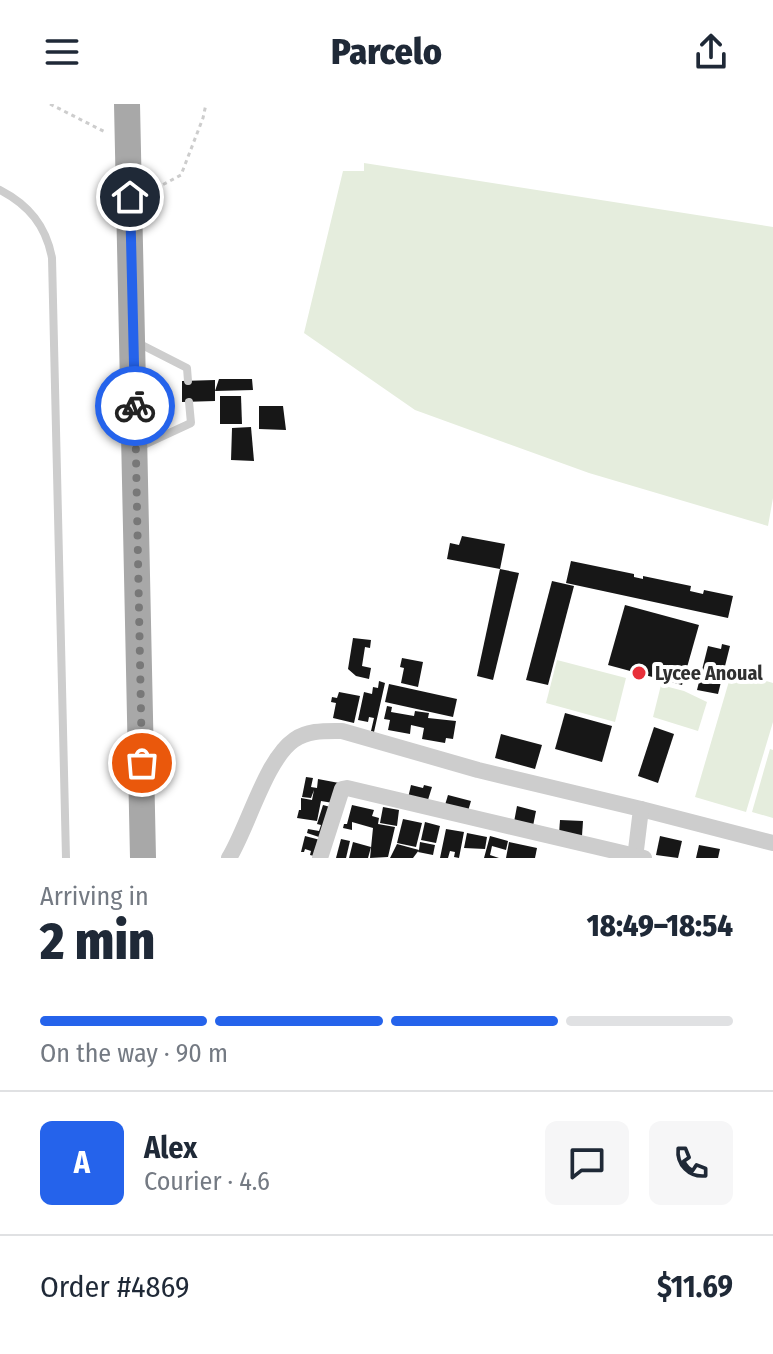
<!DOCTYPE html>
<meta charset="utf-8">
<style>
body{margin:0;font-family:"Fira Sans Condensed",sans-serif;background:#f6f6f7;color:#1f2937;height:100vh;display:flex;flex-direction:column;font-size:30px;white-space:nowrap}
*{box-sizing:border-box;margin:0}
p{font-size:26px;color:#747a83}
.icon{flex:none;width:44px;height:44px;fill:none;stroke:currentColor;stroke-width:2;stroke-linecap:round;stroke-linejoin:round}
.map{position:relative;height:754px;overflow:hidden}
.side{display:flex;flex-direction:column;background:#fff;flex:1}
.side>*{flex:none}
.pin{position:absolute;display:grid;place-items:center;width:68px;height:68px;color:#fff;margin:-34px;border:4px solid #fff;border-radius:50%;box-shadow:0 2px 8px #0007}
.courier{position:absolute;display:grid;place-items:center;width:80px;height:80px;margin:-40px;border:6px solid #2563eb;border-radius:50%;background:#fff;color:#222;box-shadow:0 2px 10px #0007}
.overview em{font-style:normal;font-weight:800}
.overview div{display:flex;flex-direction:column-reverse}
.overview{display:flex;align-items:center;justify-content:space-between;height:136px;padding:0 40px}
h1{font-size:52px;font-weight:800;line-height:60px}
.bar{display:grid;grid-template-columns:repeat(4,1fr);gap:12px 8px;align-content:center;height:96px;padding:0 40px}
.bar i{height:10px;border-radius:6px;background:#e0e1e3}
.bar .selected{background:#2563eb}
.bar p{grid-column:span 4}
.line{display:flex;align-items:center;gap:20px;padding:0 40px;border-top:2px solid #e0e1e3}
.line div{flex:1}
.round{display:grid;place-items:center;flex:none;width:84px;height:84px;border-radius:12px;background:#f6f6f7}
header{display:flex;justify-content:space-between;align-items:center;height:104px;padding:0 40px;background:#fff;font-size:36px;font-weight:800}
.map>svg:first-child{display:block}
.green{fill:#e5eddd}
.building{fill:#171717}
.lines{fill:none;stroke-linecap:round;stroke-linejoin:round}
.path{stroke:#cdcdcd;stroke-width:3;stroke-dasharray:4 4;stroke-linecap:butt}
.lane{stroke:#cdcdcd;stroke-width:8}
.street{stroke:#cdcdcd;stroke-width:16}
.primary{stroke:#a8a8a8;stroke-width:26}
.done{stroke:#787878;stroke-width:8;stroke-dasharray:0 14.4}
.route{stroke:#2563eb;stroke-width:10}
.poi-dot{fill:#e8303a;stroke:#fff;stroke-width:3}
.labels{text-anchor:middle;stroke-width:8;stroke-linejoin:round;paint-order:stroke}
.poi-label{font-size:20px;font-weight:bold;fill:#303030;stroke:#fff;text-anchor:start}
</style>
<header><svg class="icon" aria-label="menu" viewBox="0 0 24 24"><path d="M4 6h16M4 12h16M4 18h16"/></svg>Parcelo<svg class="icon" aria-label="share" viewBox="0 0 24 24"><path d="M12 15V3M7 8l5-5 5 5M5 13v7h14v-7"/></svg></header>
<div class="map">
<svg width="773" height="754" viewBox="0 0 773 754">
<rect width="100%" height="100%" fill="#fff"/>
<!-- green -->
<g class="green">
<path d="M364,59L773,123V394L768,422L589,369L415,306L304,229L343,67H364Z"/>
<path d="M557,556L626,574L615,618L546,599Z"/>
<path d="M732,567L773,579V618L746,708L695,693Z"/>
<path d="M661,581L684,587L707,598L698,627L653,613Z"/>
<path d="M770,645L773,646V714L752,708Z"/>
</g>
<!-- building -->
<g class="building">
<path d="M219,275H252L253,286L215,287V297L182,298V277L215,276V287Z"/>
<path d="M220,292H241L242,320H220Z"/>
<path d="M259,302H283L286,326L259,325Z"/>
<path d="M251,323L254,357L231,356L232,324Z"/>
<path d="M462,432L505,440L500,465L447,455L450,439L459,441Z"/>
<path d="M571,457L634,470V473L643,475V472L691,482L690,487L703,490L704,486L733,492L728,514L566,479Z"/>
<path d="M500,465L519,469L493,576L477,572Z"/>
<path d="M552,477L574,482L548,581L526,576Z"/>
<path d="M625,501L699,521L682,581L608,561Z"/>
<path d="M353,534L371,536L370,544L365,543L362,562L371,564L369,575L356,572L348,565Z"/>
<path d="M722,540L730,542L718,590L697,586L708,542L721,545Z"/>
<path d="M402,554L423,558L418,583L401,579L404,564L400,563Z"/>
<path d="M379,577L385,579L374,628L371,627L374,614L369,613L368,618L358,616L364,588L372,590L373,583L378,584Z"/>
<path d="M389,580L457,595L453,613L385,598Z"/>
<path d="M339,588L360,592L354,619L333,614L336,599L331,598L332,593L337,594Z"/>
<path d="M387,602L392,603L391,608L414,612L415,607L429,609L428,614L456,617L453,635L446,634L445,639L422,635L424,624L411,621L410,630L388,626L390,616L384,615Z"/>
<path d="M565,609L612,622L602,658L555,645Z"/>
<path d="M654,623L674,630L658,679L638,672Z"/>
<path d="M501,630L542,641L535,665L495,654Z"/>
<path d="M306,673L313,674L311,683L317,684L318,675L339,679L333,699L321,697L317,717L297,714L299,706H301V694L312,696L314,686L311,694L302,693Z"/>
<path d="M411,681L423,684L424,681L432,683L427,699L408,694Z"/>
<path d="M448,691L471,697L468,707L445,701Z"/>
<path d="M323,701L334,704L325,735L307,729L308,725L319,727L321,721L317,720Z"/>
<path d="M352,701L374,706L372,712L379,714L378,720L395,723L388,753L370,754L373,724L352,718V726L343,724L344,720H347Z"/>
<path d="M517,702L536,707L533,722L514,718Z"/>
<path d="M383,703L399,706L397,722L380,719Z"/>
<path d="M403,715L422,719L416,743L397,739Z"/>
<path d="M560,716L583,717L582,732L559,730Z"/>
<path d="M425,718L440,722L436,739L421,736Z"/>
<path d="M446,725L464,728L459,754L454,753L455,748L450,747L448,754H440Z"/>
<path d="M467,729L487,733L485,745L464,744Z"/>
<path d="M305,732L324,737L318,753L310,751L311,747L305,745L304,748H301Z"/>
<path d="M490,732L508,737L506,746L492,742L490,751L499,754H484Z"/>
<path d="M660,732L682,737L678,754L656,751Z"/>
<path d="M341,735L350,737L346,754H336Z"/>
<path d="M353,738L371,743L368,754H349Z"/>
<path d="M420,738L435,741L433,751L418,748L419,746L413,754H390L397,740L419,746Z"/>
<path d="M509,738L537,744L535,754H506Z"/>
<path d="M699,741L720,745L718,754H696Z"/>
</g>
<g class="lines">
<!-- path -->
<g class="path">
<path d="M50,0L107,29"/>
<path d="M149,88L181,71L203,14L206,0"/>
</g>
<!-- lane -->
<g class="lane">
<path d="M0,86C29,101 46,122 52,154L66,754"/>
<path d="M138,239L187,264L188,277"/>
<path d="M137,344L191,319L189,298"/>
</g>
<!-- street -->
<g class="street">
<path d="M641,705L773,739"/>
<path d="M229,754C248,723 266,655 294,636C308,626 325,627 342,627L478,666L641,705L635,754"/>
<path d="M320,754L342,685L347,684L644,754"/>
</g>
<!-- primary -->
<path class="primary" d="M127,0L143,754"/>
</g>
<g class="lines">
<!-- done -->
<path class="done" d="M135,302L142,659"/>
<!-- route -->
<path class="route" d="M130,93L135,302"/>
</g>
<!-- markers -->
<circle class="poi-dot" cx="639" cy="569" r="8"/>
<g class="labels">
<!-- poi labels -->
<g class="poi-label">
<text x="655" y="576">Lycee Anoual</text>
</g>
</g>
</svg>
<div class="pin" style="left:142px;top:659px;background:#ea580c"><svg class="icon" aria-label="bag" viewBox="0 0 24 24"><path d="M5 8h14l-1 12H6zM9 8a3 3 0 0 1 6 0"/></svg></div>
<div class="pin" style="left:130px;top:93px;background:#1f2937"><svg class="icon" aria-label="home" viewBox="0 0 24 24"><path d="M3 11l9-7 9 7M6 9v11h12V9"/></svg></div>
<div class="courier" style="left:135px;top:302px"><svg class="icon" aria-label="bike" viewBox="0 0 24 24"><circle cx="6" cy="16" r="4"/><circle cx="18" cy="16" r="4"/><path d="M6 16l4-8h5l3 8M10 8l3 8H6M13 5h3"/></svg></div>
</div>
<section class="side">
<div class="overview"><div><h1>2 min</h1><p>Arriving in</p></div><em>18:49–18:54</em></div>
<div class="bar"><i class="selected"></i><i class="selected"></i><i class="selected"></i><i></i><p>On the way · 90 m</p></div>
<div class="line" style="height:144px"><b class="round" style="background:#2563eb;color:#fff">A</b><div><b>Alex</b><p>Courier · 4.6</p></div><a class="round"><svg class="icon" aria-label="chat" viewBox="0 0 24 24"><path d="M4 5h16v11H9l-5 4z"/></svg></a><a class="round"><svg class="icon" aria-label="phone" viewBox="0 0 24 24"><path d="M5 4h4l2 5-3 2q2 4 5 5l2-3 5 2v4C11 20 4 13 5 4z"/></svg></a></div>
<div class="line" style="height:104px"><div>Order #4869</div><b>$11.69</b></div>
</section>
